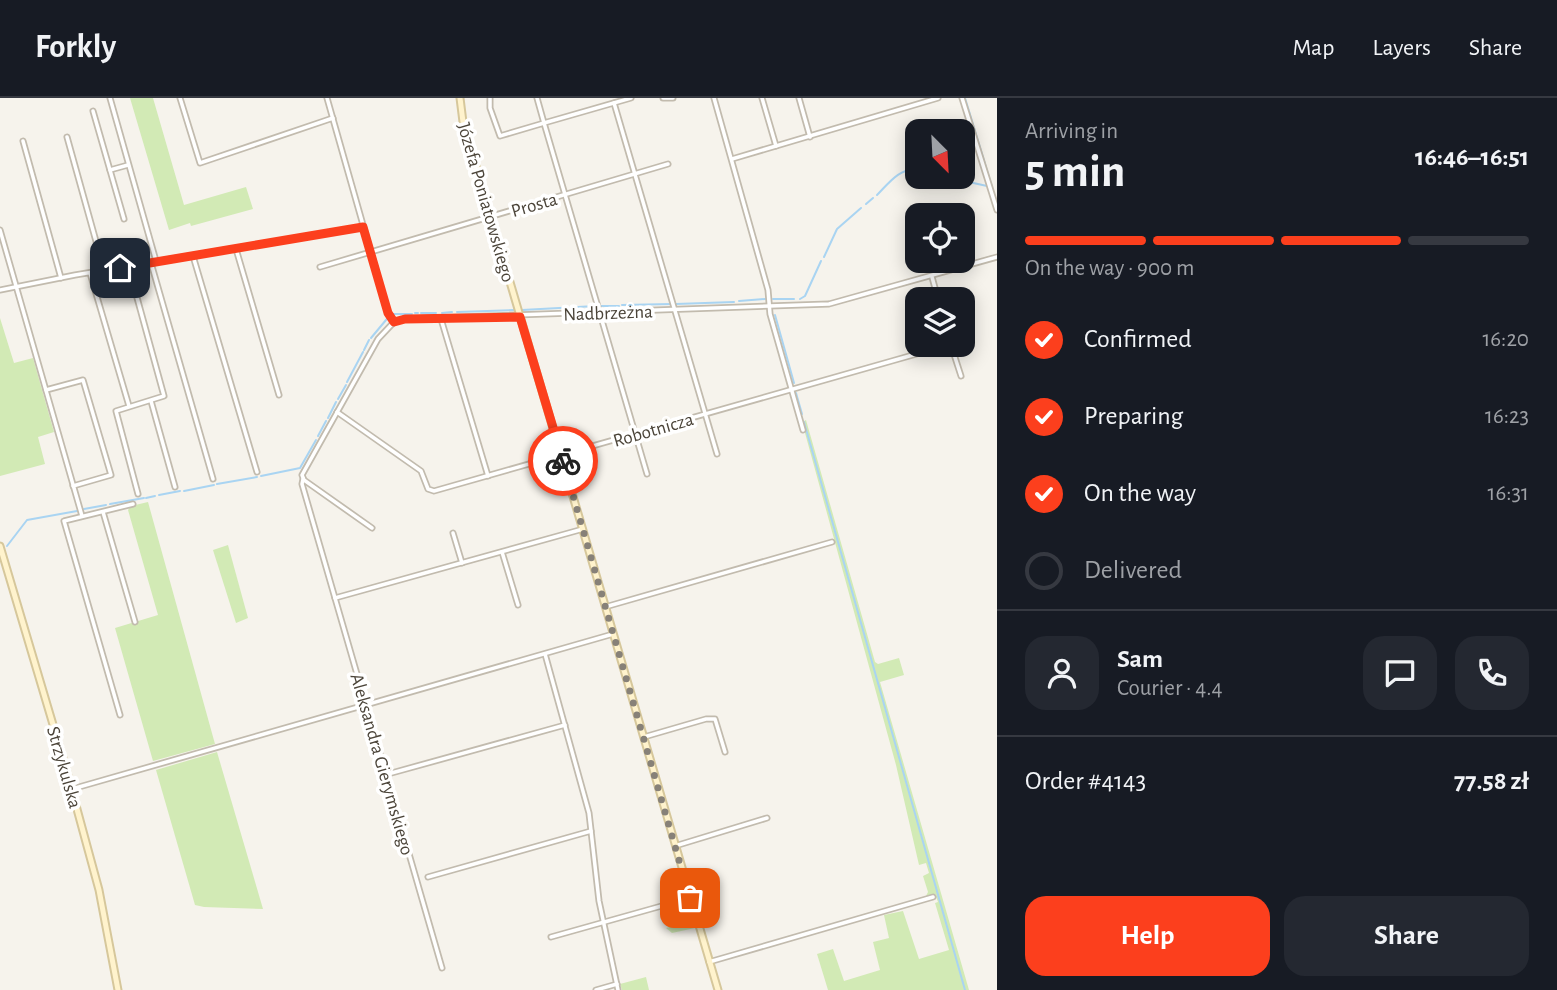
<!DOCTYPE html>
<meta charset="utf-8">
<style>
body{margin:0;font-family:"Alegreya Sans",sans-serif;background:#242831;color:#f1f3f6;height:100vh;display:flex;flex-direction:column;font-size:26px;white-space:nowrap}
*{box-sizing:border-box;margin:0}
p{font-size:23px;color:#9ea1a6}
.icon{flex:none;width:38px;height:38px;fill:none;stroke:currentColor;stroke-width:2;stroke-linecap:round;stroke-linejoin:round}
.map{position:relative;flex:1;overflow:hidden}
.panel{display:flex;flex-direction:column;background:#171b24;width:560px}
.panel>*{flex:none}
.needle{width:46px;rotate:156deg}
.fabs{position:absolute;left:905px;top:21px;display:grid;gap:14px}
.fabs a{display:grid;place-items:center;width:70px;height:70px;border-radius:14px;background:#171b24;box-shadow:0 4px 18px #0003;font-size:35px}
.pin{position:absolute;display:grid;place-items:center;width:60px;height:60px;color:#fff;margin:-30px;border-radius:14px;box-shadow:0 4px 10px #0006}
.courier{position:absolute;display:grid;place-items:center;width:70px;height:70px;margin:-35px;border:5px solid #fc3f1d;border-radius:50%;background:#fff;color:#222;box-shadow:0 2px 9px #0007}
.summary em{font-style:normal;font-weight:700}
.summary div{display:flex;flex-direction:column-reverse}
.summary{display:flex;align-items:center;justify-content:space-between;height:119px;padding:0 28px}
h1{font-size:46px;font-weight:700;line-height:52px}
.bar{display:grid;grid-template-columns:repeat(4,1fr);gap:10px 7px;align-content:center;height:84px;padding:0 28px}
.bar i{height:9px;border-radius:5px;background:#363941}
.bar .active{background:#fc3f1d}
.bar p{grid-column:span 4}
.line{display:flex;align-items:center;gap:18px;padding:0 28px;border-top:2px solid #363941}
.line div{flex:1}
.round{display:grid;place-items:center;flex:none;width:74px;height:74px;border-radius:21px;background:#242831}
ol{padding:0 28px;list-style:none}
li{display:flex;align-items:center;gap:21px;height:77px}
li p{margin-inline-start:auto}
li .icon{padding:7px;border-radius:50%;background:#fc3f1d;color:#fff;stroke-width:4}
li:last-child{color:#9ea1a6}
li i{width:38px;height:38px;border:4px solid #363941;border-radius:50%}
.cta{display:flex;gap:14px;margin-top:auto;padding:14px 28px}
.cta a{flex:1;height:80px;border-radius:21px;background:#fc3f1d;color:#fff;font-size:28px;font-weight:700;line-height:80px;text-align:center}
.cta a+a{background:#242831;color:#f1f3f6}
header{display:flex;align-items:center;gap:42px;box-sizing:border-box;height:98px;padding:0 35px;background:#171b24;border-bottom:2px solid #363941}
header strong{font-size:33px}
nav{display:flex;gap:38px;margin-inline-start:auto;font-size:24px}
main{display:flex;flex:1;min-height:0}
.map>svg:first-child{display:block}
.green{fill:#d2eab5}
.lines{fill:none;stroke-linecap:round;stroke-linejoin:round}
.stream{stroke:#a9d4f2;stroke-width:2}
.street-casing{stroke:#c2bbae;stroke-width:7}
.secondary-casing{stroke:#d6c79b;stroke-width:9}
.street{stroke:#fff;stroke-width:3.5}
.secondary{stroke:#fff3cd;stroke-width:5}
.done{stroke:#878178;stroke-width:7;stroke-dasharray:0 12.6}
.route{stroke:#fc3f1d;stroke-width:9}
.labels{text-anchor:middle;stroke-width:7;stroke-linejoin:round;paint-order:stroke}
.street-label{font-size:19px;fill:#4b4439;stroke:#fff}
</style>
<header>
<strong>Forkly</strong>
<nav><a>Map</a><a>Layers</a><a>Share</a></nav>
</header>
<main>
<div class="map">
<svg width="997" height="892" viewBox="0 0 997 892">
<rect width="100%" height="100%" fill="#f6f3ec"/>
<!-- green -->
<g class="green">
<path d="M130,0H153L184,107L246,89L253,111L191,128L190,125L169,132Z"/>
<path d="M0,220L14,265L33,260L54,334L38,339L45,366L0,378Z"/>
<path d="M806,322L875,564L878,566L899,560L904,577L880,584L969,892H828L817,856L833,851L844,883L880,872L873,844L889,840L884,817L903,813L919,861L949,852L935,805L938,804L935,796L926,798L928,794L923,778L929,775L926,765L919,767L896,667L802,324Z"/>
<path d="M148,404L215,646L153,663L115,530L158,517L128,412L131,408Z"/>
<path d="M228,447L248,520L236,525L213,452Z"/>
<path d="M217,654L263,811L204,809L195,807L156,672Z"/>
<path d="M693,823L695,830L672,835L666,830Z"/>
<path d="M646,879L649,892H622L620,886Z"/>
</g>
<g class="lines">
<!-- stream -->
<g class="stream">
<path d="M965,0L992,89"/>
<path d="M946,79L987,88"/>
<path d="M877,97C888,86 900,69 917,72"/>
<path d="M866,106L873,100"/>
<path d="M824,159L837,131L861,110"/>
<path d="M773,201H794"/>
<path d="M800,201L805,198L821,163"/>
<path d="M739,203L765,201"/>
<path d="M676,206L734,204"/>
<path d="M622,207L672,206"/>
<path d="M600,208H619"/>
<path d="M522,212L596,208"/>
<path d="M457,214L514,212"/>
<path d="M415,215H418"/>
<path d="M421,215H436"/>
<path d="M442,215L452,214"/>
<path d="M775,217L794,285"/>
<path d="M371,240L391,216H412"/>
<path d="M364,252L369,242"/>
<path d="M347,284L363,254"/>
<path d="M796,295L802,316"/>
<path d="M338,301L346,287"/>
<path d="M328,320L336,304"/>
<path d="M804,324L965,892"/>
<path d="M318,338L326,323"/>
<path d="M261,378L300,370L316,342"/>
<path d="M217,386L257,379"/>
<path d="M184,393L214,387"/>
<path d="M159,397L180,393"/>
<path d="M146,400L155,398"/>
<path d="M110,406L144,400"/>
<path d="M84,411L106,407"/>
<path d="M7,448L27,422L77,413"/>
</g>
<defs>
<g id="street">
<path d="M110,0L156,163"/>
<path d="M180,0L200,65L333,20"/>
<path d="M327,0L388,215L394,224"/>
<path d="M490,0V10L500,38L544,25L647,376"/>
<path d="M537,0L544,25L631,0"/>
<path d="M663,0H673"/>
<path d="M714,0L768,192L770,216L803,332"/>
<path d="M762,0L776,48"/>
<path d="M799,0L810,39"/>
<path d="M962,0L997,112"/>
<path d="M614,5L717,356"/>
<path d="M93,13L124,121"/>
<path d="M67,39L104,172"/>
<path d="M23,43L61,180"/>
<path d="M732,61L938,0"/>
<path d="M110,72L128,67"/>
<path d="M0,132L82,418"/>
<path d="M236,151L279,297"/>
<path d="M193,158L257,374"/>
<path d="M151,165L213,381"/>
<path d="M320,169L668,66"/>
<path d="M90,175L129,308"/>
<path d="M932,179L938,201"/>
<path d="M0,192L75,177L363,129"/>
<path d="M136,196L164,298L116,313L138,396"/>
<path d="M441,221L488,378"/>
<path d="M951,247L961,278"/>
<path d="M46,292L83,282L111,377L73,388"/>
<path d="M151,303L175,389"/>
<path d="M337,314L421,373L428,391L434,393L948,247"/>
<path d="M303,381L302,386L442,870"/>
<path d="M103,414L135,524"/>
<path d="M372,430L304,382L302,377L378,241L394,224L405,221L829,206L997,159"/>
<path d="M453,435L462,465"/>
<path d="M502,454L518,507"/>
<path d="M335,500L583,431"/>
<path d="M605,509L832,444"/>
<path d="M545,556L589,715L599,803L618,892"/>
<path d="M120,617L64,423L133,406"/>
<path d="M644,639L706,621H715L725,654"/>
<path d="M388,676L565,627"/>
<path d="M72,691L613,536"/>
<path d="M675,748L767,720"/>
<path d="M428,779L591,733"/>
<path d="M551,839L690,800"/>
<path d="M709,864L933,799"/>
<path d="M596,892L617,886"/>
</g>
<g id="secondary">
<path d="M460,0L463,24L718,892"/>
<path d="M0,448L65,667L99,792L118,892"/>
</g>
</defs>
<!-- street casing -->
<use href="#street" class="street-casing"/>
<!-- secondary casing -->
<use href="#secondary" class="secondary-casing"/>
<!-- street -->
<use href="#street" class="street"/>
<!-- secondary -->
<use href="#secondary" class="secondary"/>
</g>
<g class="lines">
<!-- done -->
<path class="done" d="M563,363L690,800"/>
<!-- route -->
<path class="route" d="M120,170L363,129L388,215L394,224L405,221L520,219L563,363"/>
</g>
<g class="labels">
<!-- street labels -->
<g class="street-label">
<text transform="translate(487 104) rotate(74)" y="7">Józefa Poniatowskiego</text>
<text transform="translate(534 106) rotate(-16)" y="7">Prosta</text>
<text transform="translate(608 214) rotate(-2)" y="7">Nadbrzeżna</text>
<text transform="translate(653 331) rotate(-16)" y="7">Robotnicza</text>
<text transform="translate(383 666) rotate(74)" y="7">Aleksandra Gierymskiego</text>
<text transform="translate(65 669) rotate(74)" y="7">Strzykulska</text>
</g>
</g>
</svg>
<div class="fabs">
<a><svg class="needle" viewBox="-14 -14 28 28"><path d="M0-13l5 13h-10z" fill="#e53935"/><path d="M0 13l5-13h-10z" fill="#9ea1a6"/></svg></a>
<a><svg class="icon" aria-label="locate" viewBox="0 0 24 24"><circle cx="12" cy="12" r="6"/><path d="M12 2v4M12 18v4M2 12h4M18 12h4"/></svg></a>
<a><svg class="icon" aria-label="layers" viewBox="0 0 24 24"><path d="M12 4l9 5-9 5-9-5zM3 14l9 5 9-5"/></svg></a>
</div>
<div class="pin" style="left:690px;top:800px;background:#ea580c"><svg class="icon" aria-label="bag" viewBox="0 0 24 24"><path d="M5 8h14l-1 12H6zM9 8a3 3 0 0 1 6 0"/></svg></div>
<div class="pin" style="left:120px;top:170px;background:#1f2937"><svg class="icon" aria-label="home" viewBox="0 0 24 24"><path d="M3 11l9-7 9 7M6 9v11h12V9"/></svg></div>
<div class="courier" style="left:563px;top:363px"><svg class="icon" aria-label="bike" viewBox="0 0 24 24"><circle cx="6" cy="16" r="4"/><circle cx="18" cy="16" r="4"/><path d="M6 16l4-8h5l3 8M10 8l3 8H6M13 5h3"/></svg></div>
</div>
<section class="panel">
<div class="summary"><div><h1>5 min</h1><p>Arriving in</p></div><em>16:46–16:51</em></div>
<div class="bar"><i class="active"></i><i class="active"></i><i class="active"></i><i></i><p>On the way · 900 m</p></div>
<ol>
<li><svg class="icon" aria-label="check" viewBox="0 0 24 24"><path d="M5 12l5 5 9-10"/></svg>Confirmed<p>16:20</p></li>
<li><svg class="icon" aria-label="check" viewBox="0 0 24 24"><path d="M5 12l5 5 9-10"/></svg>Preparing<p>16:23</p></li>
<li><svg class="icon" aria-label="check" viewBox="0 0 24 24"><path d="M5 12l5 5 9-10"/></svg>On the way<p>16:31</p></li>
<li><i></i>Delivered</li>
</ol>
<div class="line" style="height:126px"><a class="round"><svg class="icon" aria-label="person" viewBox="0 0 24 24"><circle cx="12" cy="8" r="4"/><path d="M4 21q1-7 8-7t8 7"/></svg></a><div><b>Sam</b><p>Courier · 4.4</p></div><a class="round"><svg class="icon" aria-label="chat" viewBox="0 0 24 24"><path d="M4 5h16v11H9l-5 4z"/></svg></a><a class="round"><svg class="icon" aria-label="phone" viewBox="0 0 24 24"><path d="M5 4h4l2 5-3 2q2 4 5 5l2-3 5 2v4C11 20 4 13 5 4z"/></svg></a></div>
<div class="line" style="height:91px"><div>Order #4143</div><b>77.58 zł</b></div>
<div class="cta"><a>Help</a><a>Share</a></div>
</section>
</main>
